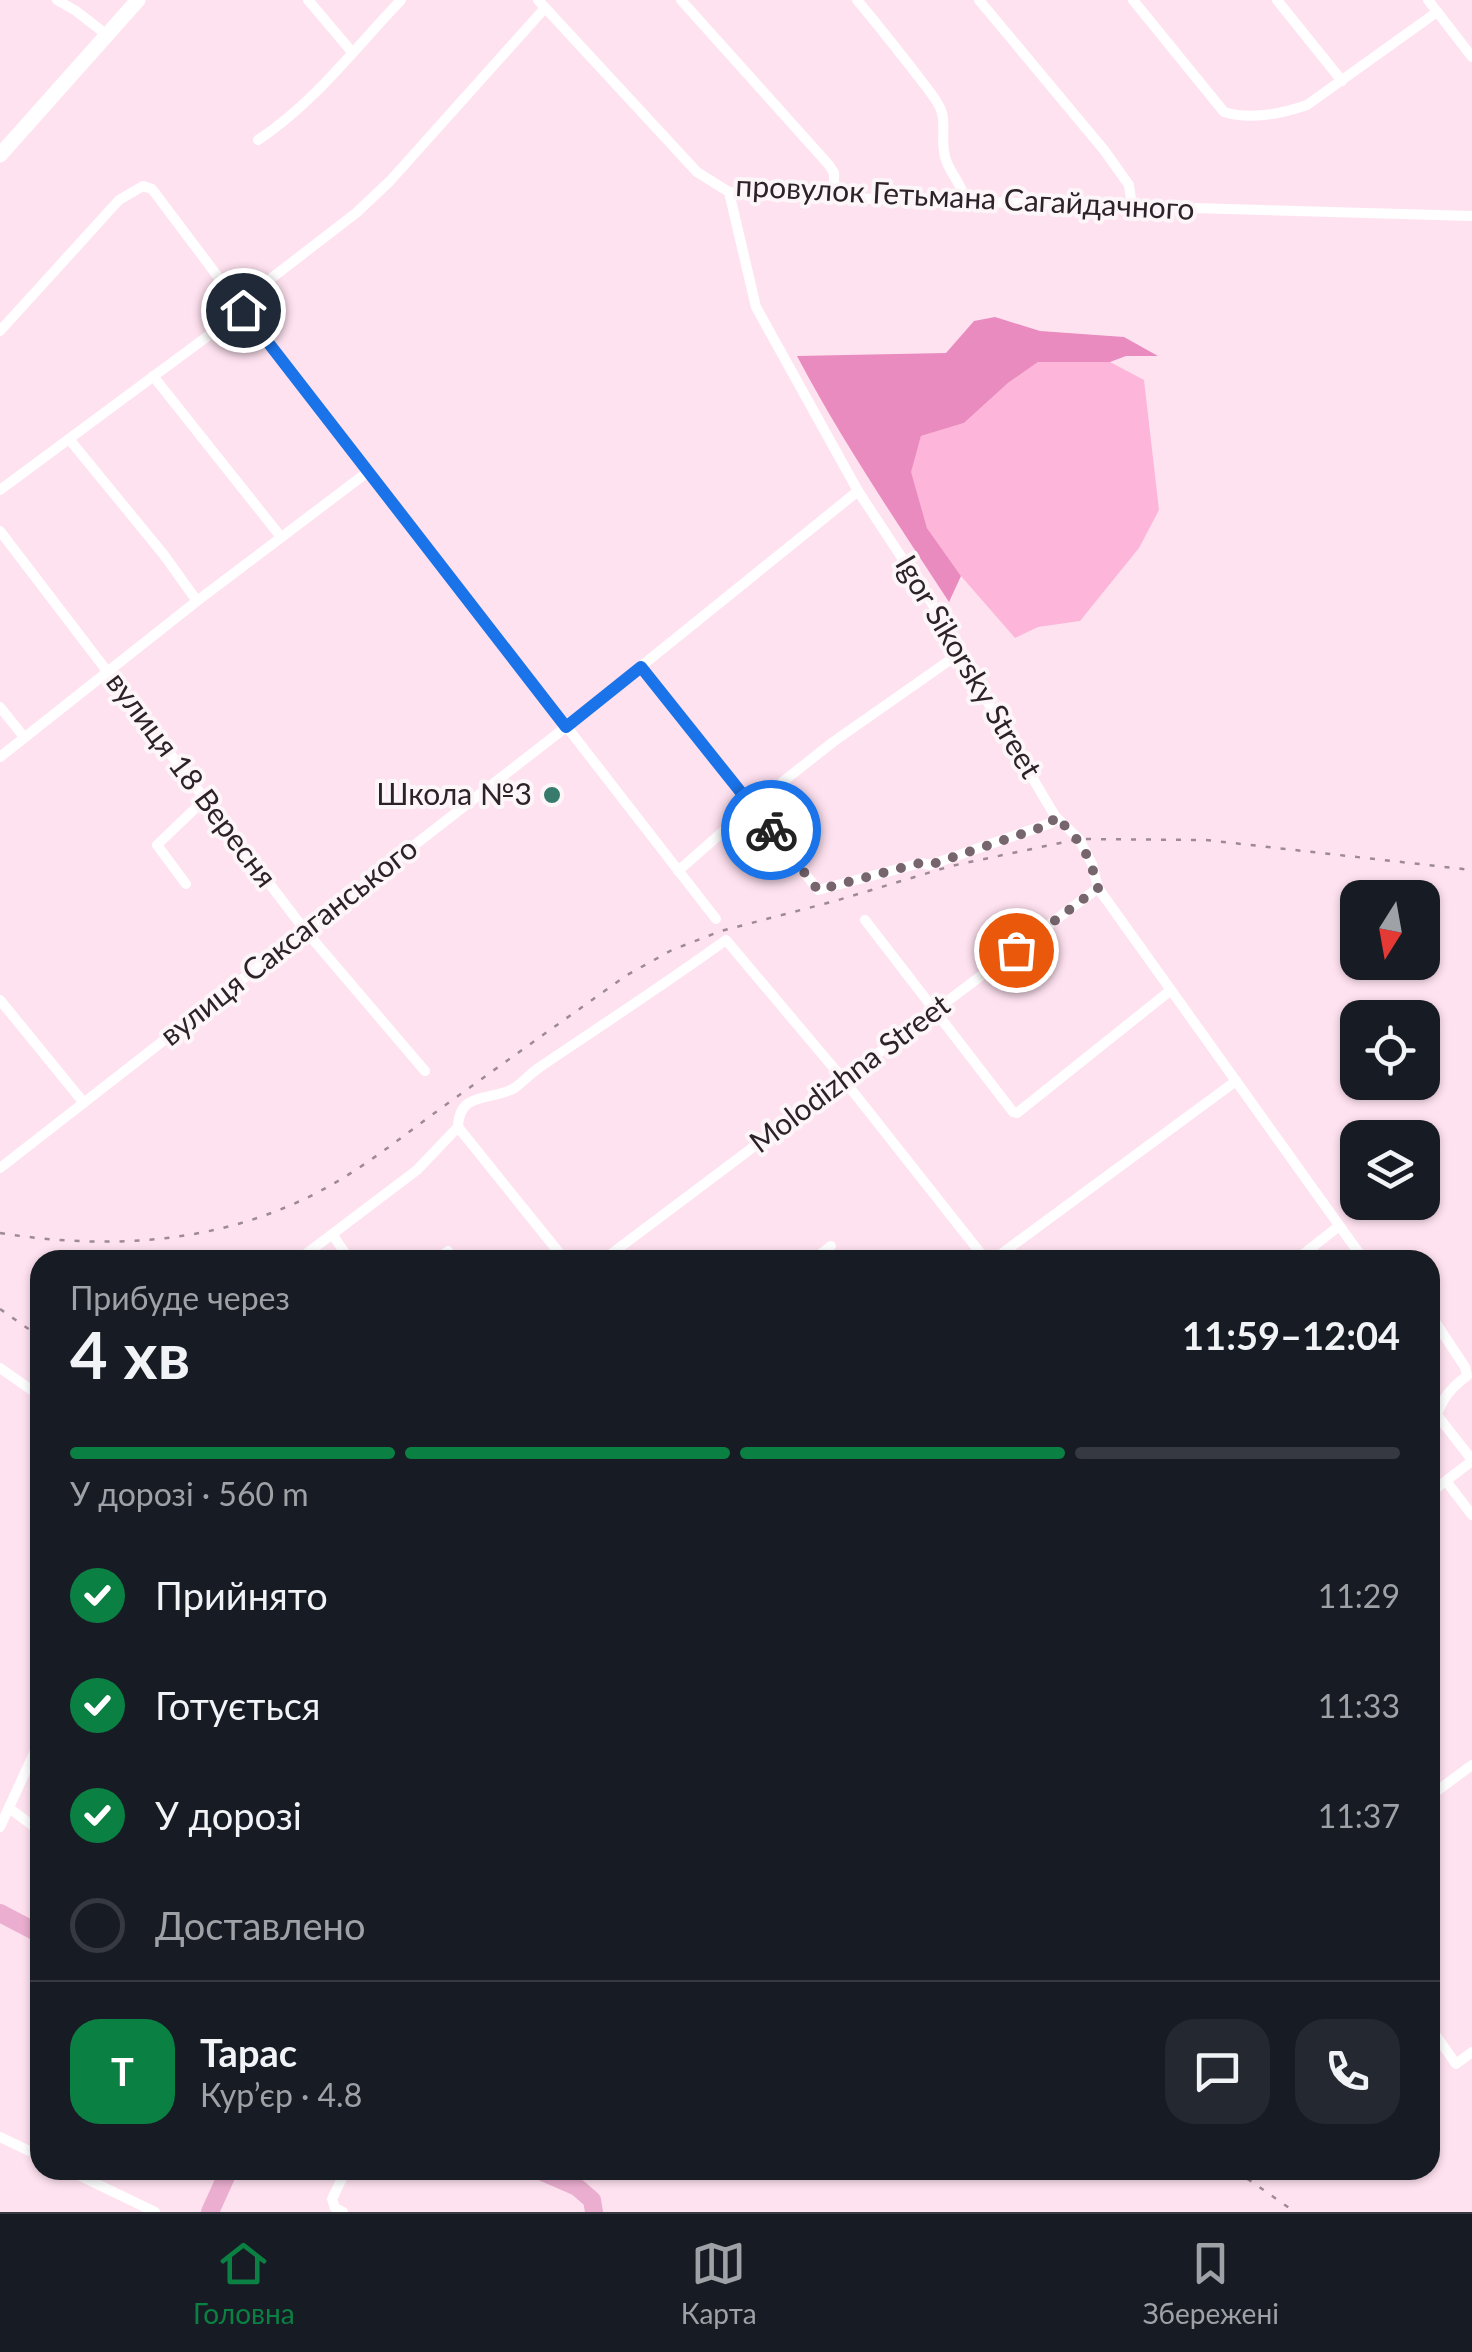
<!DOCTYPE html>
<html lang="uk">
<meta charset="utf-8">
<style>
body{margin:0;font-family:Lato,sans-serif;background:#242831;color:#f1f3f6;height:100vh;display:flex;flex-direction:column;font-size:38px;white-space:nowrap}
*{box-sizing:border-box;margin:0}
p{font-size:32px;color:#9ea1a6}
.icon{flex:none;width:55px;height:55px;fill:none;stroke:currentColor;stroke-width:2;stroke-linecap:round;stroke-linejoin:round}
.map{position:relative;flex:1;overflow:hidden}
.panel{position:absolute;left:30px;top:1250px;width:1410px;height:930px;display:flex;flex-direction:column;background:#171b24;border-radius:30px;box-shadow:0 2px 8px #0004}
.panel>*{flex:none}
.needle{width:65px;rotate:191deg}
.buttons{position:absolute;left:1340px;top:880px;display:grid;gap:20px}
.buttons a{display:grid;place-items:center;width:100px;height:100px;border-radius:20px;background:#171b24;box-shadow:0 2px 8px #0004;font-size:50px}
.pin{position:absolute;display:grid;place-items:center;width:85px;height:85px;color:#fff;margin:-42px;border:5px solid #fff;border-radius:50%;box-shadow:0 2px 10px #0007}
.courier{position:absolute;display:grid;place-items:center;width:100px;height:100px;margin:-50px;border:8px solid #1a73e8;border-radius:50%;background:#fff;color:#222;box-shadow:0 2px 12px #0007}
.headline em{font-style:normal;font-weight:700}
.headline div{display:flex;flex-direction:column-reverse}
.headline{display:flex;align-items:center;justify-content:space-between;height:170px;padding:0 40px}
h1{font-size:65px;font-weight:700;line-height:75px}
.bar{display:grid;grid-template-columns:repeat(4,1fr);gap:15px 10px;align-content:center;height:120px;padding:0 40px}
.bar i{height:12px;border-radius:8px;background:#363941}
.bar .on{background:#0b8043}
.bar p{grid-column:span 4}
.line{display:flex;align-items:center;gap:25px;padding:0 40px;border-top:2px solid #363941}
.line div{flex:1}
.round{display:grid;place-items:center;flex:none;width:105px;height:105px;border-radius:30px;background:#242831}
ol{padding:0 40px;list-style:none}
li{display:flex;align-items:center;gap:30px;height:110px}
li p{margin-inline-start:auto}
li .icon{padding:10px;border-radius:50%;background:#0b8043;color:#fff;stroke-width:4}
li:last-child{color:#9ea1a6}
li i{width:55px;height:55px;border:5px solid #363941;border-radius:50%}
.tab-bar{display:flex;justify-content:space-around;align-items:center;height:140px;border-top:2px solid #363941;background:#171b24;font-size:28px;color:#9ea1a6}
.tab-bar a{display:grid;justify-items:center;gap:5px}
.tab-bar .on{color:#0b8043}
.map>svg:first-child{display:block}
.green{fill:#fdb6da}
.forest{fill:#e98bbe}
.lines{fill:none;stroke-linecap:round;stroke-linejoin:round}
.minor{stroke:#fff;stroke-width:10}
.secondary{stroke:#fff;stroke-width:15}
.primary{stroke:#ebaed0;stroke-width:18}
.rail{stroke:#9e8a94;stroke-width:2.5;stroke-dasharray:5 10;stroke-linecap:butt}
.done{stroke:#76656d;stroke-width:10;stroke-dasharray:0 18}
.route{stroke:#1a73e8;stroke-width:12}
.poi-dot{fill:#387a6c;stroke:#fcf6f9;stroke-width:4}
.labels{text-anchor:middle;stroke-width:8;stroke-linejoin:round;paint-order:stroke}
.street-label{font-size:30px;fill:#2c2227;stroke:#fcf6f9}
.poi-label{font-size:30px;fill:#2c2227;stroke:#fcf6f9;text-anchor:end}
</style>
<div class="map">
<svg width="1472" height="2212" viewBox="0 0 1472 2212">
<rect width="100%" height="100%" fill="#ffe2f0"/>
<!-- green -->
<path class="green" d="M1038,362H1110L1144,380L1159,510L1139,548L1080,621L1038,627L1015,638L961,576L927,528L910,471L921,436L964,423L1008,383Z"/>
<!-- forest -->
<path class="forest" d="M995,317L1040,331L1124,337L1158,356H1126L1110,362H1038L1008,383L964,423L921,436L911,472L927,528L961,576L949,602C896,521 842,441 797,356L946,353L974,321Z"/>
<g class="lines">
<!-- minor -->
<g class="minor">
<path d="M57,0L76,11L107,35"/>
<path d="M308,0L352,52"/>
<path d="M538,0L697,172L729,192L776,196L1472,216"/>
<path d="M681,0L829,165L834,173V198"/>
<path d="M857,0C879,26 900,53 921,80C928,90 939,101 942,113C946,129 940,143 946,160C951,175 963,186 966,202"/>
<path d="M979,0L1104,150L1129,185L1132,207"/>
<path d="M1133,0L1224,112C1250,120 1281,114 1307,105L1437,12"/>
<path d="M1277,0L1342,81"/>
<path d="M1428,0L1472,57"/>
<path d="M258,140C314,103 355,48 401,0"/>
<path d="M729,192L756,307L858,491L933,605L977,684L1055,816L1079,839L1092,864L1098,888L1364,1260"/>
<path d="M238,304L356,213L390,181L545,8"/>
<path d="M0,331L119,200L143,186L152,189L243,310L716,919"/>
<path d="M153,376L281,537"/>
<path d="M69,439L164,555L197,601"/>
<path d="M0,490L243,310"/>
<path d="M0,531L304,929L425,1071"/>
<path d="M641,667L818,890L921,863L930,865L1051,823L1055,816"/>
<path d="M0,707L24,737"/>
<path d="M0,757L197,601L369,471"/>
<path d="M678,871L752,806L833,742L960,653"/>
<path d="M186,884L157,845L206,798"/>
<path d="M865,920L1013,1112L1017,1113L1171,990"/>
<path d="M0,1000L84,1103"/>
<path d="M458,1127L565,1260"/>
<path d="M0,1168L566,727L858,491"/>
<path d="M332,1234L350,1260"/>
<path d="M298,1260L417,1170L458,1127C459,1089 494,1102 516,1087C524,1081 531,1073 540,1067C602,1025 665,984 726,940L843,1079L986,1260"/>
<path d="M437,1260L448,1251"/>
<path d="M603,1260L1098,888"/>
<path d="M813,1260L831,1246"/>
<path d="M993,1260L1236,1081"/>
<path d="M1296,1260L1339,1226"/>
<path d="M1430,1314L1465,1367L1467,1376C1452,1387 1443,1397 1437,1415L1472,1460"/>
<path d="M0,1368L40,1396"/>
<path d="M1446,1481L1472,1515"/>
<path d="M1430,1493L1472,1461"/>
<path d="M1430,1796L1472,1765"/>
<path d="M9,1808L40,1831"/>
<path d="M0,1827L40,1740"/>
<path d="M1430,2027L1456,2064L1472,2052"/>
<path d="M0,2137L40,2156"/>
<path d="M68,2170L155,2212"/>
<path d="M343,2212L335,2208L332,2199L346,2170"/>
</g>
<!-- secondary -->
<path class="secondary" d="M0,155L138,0"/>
<!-- primary -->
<g class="primary">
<path d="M0,1913L40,1934"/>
<path d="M538,2170L577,2187L592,2200L594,2212"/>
<path d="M210,2212L229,2170"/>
</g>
<!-- rail -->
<g class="rail">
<path d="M0,1233C101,1249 205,1245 300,1201C351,1178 395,1142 440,1109C502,1064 564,1020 627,975L672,950L721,931L835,901L951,866L1079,839L1206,840L1472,870"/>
<path d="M0,1309L40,1337"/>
<path d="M1235,2170L1295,2212"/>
</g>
</g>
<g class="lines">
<!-- done -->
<path class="done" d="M771,830L818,890L920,863L930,865L1051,824L1055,816C1081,841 1089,853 1098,888L1016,950"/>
<!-- route -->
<path class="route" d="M243,310L566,727L641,667L771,830"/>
</g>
<!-- markers -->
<circle class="poi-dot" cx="552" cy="795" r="10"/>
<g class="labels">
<!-- street labels -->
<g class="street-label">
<text transform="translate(965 198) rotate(3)" y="10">провулок Гетьмана Сагайдачного</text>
<text transform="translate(968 667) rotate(59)" y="10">Igor Sikorsky Street</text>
<text transform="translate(191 780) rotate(53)" y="10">вулиця 18 Вересня</text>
<text transform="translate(289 942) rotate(-38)" y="10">вулиця Саксаганського</text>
<text transform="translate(850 1074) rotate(-37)" y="10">Molodizhna Street</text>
</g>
<!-- poi labels -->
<g class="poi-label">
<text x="532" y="805">Школа №3</text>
</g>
</g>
</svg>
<div class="buttons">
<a><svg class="needle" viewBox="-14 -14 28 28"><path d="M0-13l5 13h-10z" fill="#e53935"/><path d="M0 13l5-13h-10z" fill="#9ea1a6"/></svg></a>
<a><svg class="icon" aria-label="locate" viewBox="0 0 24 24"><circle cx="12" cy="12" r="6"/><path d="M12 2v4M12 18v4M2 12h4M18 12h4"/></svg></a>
<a><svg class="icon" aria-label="layers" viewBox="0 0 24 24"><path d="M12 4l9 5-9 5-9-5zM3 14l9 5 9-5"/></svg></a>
</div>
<div class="pin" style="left:1016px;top:950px;background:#ea580c"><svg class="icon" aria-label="bag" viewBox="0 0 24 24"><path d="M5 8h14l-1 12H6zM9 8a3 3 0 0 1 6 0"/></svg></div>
<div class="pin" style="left:243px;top:310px;background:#1f2937"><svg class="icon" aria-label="home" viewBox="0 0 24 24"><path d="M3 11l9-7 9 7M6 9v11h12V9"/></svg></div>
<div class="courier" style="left:771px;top:830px"><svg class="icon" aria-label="bike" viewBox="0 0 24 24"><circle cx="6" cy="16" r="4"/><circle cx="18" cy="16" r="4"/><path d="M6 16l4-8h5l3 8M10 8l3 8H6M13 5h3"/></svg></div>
<section class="panel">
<div class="headline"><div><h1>4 хв</h1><p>Прибуде через</p></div><em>11:59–12:04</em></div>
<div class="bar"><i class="on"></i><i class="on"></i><i class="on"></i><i></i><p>У дорозі · 560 m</p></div>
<ol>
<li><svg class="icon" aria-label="check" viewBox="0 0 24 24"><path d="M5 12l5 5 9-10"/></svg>Прийнято<p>11:29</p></li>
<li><svg class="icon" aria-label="check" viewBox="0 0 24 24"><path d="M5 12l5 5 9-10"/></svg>Готується<p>11:33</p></li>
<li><svg class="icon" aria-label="check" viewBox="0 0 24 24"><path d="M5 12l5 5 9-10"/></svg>У дорозі<p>11:37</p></li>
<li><i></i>Доставлено</li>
</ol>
<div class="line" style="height:180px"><b class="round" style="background:#0b8043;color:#fff">Т</b><div><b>Тарас</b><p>Кур’єр · 4.8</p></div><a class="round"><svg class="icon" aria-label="chat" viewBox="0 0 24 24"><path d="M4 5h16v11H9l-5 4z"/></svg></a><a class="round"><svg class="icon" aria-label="phone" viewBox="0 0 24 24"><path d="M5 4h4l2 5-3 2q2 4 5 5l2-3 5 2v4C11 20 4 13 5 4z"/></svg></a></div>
</section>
</div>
<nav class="tab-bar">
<a class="on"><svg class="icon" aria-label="home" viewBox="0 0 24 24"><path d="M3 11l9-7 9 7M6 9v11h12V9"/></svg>Головна</a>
<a><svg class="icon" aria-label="map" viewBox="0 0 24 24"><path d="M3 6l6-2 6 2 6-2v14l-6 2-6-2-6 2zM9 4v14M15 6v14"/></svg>Карта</a>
<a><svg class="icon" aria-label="saved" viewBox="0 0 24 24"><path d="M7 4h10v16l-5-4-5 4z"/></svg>Збережені</a>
</nav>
